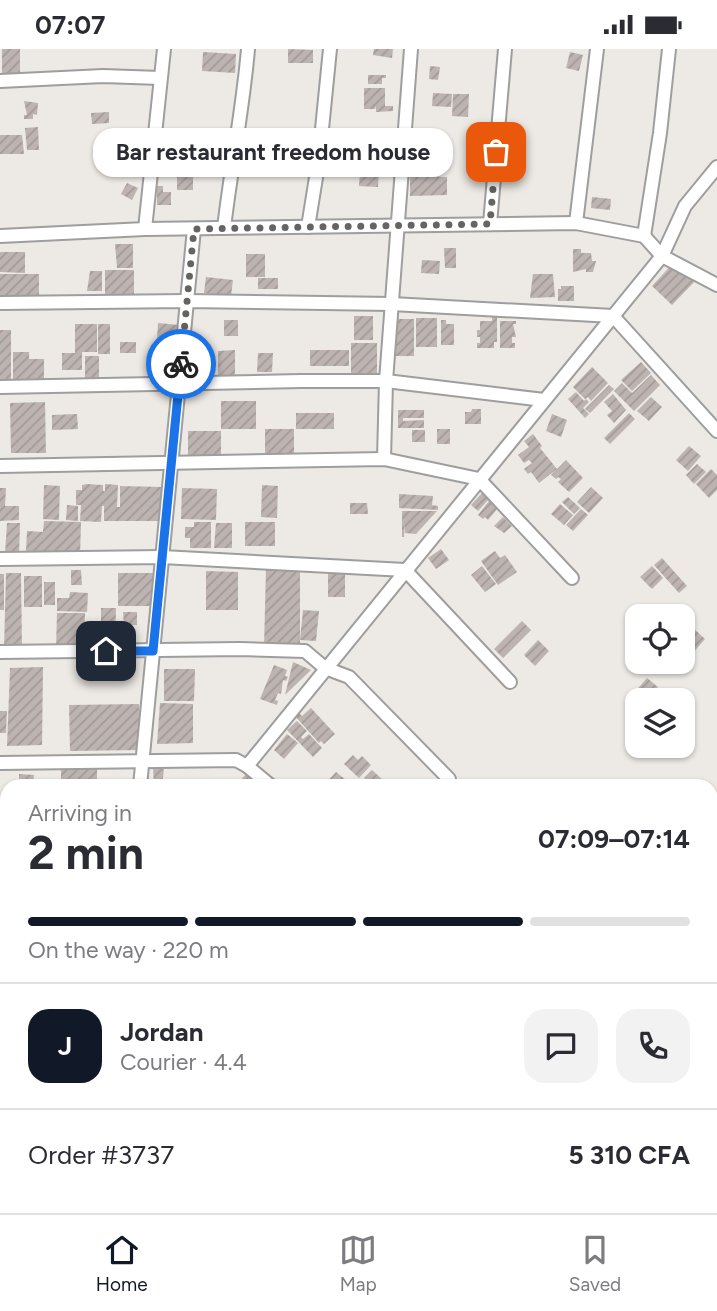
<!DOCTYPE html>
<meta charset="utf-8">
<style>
body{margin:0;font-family:Figtree,sans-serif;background:#f2f2f3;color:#2b2b33;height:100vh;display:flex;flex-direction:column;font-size:26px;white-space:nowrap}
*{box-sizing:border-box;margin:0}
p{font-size:23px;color:#7c7c81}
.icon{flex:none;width:38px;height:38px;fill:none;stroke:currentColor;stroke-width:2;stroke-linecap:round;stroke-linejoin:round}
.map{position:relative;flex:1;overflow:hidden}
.sheet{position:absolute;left:0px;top:730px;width:718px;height:436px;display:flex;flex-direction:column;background:#fff;border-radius:21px 21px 0 0;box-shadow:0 2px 5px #0004}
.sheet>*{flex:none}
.buttons{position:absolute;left:625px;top:555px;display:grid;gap:14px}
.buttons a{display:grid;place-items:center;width:70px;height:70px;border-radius:14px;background:#fff;box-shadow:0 2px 5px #0004;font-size:35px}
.pin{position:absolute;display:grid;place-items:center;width:60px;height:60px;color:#fff;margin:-30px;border-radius:14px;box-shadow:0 4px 10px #0006}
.courier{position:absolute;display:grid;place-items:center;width:70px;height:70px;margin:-35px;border:5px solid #1a73e8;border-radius:50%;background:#fff;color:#222;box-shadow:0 2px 9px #0007}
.bubble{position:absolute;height:49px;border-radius:21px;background:#fff;box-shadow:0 2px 5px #0004;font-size:23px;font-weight:700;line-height:49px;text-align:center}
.summary em{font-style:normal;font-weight:700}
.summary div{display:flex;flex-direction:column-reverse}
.summary{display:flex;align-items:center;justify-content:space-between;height:119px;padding:0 28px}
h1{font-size:46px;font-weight:700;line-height:52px}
.bar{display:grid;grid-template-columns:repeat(4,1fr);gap:10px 7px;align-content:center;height:84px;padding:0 28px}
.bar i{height:9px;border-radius:5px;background:#e1e1e2}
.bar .active{background:#111827}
.bar p{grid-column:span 4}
.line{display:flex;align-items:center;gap:18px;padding:0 28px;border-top:2px solid #e1e1e2}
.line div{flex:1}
.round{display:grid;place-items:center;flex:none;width:74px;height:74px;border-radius:21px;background:#f2f2f3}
.status{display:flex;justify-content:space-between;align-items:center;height:49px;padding:0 35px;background:#fff;direction:ltr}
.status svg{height:19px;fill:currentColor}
.dock{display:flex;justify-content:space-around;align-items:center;height:98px;border-top:2px solid #e1e1e2;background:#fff;font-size:19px;color:#7c7c81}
.dock a{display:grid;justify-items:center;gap:4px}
.dock .active{color:#111827}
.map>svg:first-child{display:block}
.building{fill:url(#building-hatch)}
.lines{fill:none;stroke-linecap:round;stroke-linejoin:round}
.minor-casing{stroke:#9e9e9e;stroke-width:16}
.minor{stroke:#fff;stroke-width:12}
.done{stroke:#666463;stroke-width:7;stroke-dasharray:0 12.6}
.route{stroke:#1a73e8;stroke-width:9}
</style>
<div class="status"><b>07:07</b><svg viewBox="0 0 49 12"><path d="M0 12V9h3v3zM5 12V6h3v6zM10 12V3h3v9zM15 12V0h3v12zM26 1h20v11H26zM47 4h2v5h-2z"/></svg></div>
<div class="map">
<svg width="717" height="1164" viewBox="0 0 717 1164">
<defs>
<pattern id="building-hatch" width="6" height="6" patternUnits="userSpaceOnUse" patternTransform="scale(1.75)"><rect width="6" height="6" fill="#bdb4b1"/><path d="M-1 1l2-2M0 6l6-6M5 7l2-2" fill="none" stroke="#a29a98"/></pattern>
</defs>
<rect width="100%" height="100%" fill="#ede9e4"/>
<!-- building -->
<g class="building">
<rect x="2" y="0" width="18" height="27"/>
<path d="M288,0L313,1V14H288Z"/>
<path d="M374,0H393L392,9L373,6Z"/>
<path d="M203,3L236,5L235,24L202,22Z"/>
<path d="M570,3L583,6L579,22L566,19Z"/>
<path d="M430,17L440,18L438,31L429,30Z"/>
<path d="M368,26H386V29H382V35H368Z"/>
<path d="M364,39H385V57H393V62L376,63V57L375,60H364Z"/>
<path d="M433,44L452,45L451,58L432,57Z"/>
<path d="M453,45H469L468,68L452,67Z"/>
<path d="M24,52L38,54L37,66L33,65V70H24V66H27Z"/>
<path d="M109,63V74L92,75L91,64Z"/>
<path d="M38,78L39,101H27L25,79Z"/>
<path d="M364,84L382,85V92H364Z"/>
<path d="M0,86H22L24,105H0Z"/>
<path d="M240,103L277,106L276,123L239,120Z"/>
<path d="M360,121L379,122L378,138L359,137Z"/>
<rect x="177" y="123" width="16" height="18"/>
<path d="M410,127L447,128V146L410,147Z"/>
<path d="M127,134L138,139L132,151L121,145Z"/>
<path d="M157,137H163V143H171V156H157Z"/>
<path d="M592,148L611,150L610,161L591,159Z"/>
<path d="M115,195H133V219H117Z"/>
<path d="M444,199H456V219H445Z"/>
<path d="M573,200H581V204H591L592,212H596L593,223H586V220L573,223Z"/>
<path d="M0,203H25V224L0,223Z"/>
<rect x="246" y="205" width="19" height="23"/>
<path d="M677,210L698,229L672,256L652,237Z"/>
<path d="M422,211L440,212L439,225L421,224Z"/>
<rect x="105" y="221" width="29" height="28"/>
<path d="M90,222H102V242H87Z"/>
<path d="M0,225H39V251L0,250Z"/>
<path d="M533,225H553L555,248L530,249Z"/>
<path d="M206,228L233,231L231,247L204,244Z"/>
<rect x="258" y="229" width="20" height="11"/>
<path d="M561,237H574V252H558V240H561Z"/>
<rect x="354" y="267" width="19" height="24"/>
<path d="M492,267H497V293H494V299H477V294H480V288H477V281H480V272H492Z"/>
<rect x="416" y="269" width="21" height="29"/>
<rect x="395" y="270" width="19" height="37"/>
<rect x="224" y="271" width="14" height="16"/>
<path d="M441,271H446V275H454V296H441Z"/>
<path d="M500,272H516V275H513L516,288H512V294H515V299H500Z"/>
<path d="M158,274L179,276L177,294L157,292Z"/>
<path d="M75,275H97V303H82V321H62V304H75Z"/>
<rect x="98" y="275" width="12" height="30"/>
<rect x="0" y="281" width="11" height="54"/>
<rect x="120" y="293" width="16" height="11"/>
<rect x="351" y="294" width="26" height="31"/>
<path d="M235,301V329L218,330V302Z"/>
<rect x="310" y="301" width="39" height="16"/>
<path d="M13,303H29V310H44V335L13,336Z"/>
<path d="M213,304L214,330H203L202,324H200L202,305Z"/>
<path d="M258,304H273L272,323H257Z"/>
<path d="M85,307H99V335L85,331Z"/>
<path d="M641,313L651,324L632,342L621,331Z"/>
<path d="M592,318L608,334L591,352L588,348L585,350L573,338Z"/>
<path d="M651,326L660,336L634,362L614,342L622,334L632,344Z"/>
<path d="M609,336L614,340L590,364L585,360Z"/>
<path d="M576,343L584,352L586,350L589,353L583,359L589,365L585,369L568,350Z"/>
<path d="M613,345L626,361L614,374L607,366L612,362L604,353Z"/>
<path d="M651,348L662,358L649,372L637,362Z"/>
<rect x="221" y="352" width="35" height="28"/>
<path d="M45,353L46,404H11L10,354Z"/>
<path d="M472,360H481V375H465V363H471Z"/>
<path d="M398,361H424V369H403V372L424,371V379H398Z"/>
<rect x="296" y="364" width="38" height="16"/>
<path d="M629,364L635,370L610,395L604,389Z"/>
<path d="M77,365L78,380L52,381V366Z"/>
<path d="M552,365L567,371L561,388L546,382Z"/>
<rect x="265" y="380" width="29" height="30"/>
<rect x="437" y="380" width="13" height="15"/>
<rect x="412" y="381" width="13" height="12"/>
<rect x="188" y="382" width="33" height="30"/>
<path d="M533,385L542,397L540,399L557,420L539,434L531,423L528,425L524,420L532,414L529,411L524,414L518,406L529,398L524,392Z"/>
<path d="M689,397L701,407L688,422L676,411Z"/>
<path d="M566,411L583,429L569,443L558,433L561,430L558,428L556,430L551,426Z"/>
<path d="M697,415L706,423L694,435L686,426Z"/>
<path d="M711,420L717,426V441L709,449L696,435Z"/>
<path d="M87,435L103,436V442H105V435L118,436L117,458H120V437L162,438L161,472H104V457H102L101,473L80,472L81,456H76V441H82V436Z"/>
<path d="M44,436L60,437L59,471L43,470Z"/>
<path d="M262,436L278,437L277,469L261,468Z"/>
<path d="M591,438L603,449L589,464L577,453Z"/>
<path d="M0,439H6L5,457H19V471L0,472Z"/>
<path d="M182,439L217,440L216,471L181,470Z"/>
<path d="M482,444L489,450L478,462L471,456Z"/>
<path d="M399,445L433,447L432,456L438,457V461L399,459Z"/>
<path d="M568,448L580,459L574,465L562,453Z"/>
<path d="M489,452L498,459L488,471L485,468L483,470L478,466Z"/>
<path d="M350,454H367L368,465H350Z"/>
<path d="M560,455L573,466L564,476L551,465Z"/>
<path d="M67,456L78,457V472L66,471Z"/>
<path d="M581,460L588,466L573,482L566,476Z"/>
<path d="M402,462H437L416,485L405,484V474L404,488H402Z"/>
<path d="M503,468L512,477L504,484L494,477Z"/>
<path d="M44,472L81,473L80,508L43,507V503L26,502L27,482L43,483Z"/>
<path d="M194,473H211V499H190V489H185V478H194Z"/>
<rect x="245" y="473" width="30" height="24"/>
<path d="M7,474H20L19,506L5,505Z"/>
<path d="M216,474H232V499H214Z"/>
<path d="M441,500L449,511L436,520L428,509Z"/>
<path d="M495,502L500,509L505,506L517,523L498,536L481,512Z"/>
<path d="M662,509L687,537L679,544L654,516Z"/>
<path d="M482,517L496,535L485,543L471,526Z"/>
<path d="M652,517L663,529L652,540L640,528Z"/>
<path d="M266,519L300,520V597L264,598Z"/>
<path d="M71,521H81L82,536H71Z"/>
<rect x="328" y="521" width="17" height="27"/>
<path d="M206,522L238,523V561H206Z"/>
<path d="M6,524H21L22,601H4Z"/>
<rect x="118" y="524" width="35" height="33"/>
<rect x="0" y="525" width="4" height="36"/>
<rect x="24" y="527" width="18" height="31"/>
<rect x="44" y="533" width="11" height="23"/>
<path d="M70,543L88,544L87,563L57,562V549H69Z"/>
<path d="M101,559H116L115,594H101Z"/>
<path d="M303,561L319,562L316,592L300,591Z"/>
<path d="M123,563H137V576H124Z"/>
<path d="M57,564H85L84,600L56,599Z"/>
<path d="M522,572L531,581L503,609L494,600Z"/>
<path d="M692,578L705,590L692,605L682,597V589Z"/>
<path d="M538,591L549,602L535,617L524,606Z"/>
<path d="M293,613L311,621L285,646Z"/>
<path d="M274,616L287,621L285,627L288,628L286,632L283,631L281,645L278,644L275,651L278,652L277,656L260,650Z"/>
<path d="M43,618L42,696L7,697L10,619Z"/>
<path d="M164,620H195L194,652H164Z"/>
<path d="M647,629L658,638L647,651H639L633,645Z"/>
<path d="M160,654L193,655V694L157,695Z"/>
<path d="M139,655L140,701L70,702L69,656Z"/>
<path d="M311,659L335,685L324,695L321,692L319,694L295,667L299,664L302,667Z"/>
<path d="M0,662H7L6,684H0Z"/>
<path d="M297,672L307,682L301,688L303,690L309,685L322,699L313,708L287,681Z"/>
<path d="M287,685L298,694L284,710L274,701Z"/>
<path d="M353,706L358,711L362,707L371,716L359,729L344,715Z"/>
<path d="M153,719L164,720L162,737H154Z"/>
<rect x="61" y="720" width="36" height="17"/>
<path d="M372,721L384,732L379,737H373L364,729Z"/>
<path d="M336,723L346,731L341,737H323Z"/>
<path d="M247,724L261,737H235Z"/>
<path d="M19,725L34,726L33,737H19Z"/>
<rect x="0" y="915" width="7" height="40"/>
</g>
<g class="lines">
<defs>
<g id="minor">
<path d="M0,32L103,27L160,29"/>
<path d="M576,174L597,0"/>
<path d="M490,175L505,0"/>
<path d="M308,178L319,110L330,0"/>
<path d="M224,179C231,119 243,60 248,0"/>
<path d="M145,180L164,0"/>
<path d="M0,187L145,180L576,174L644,187L662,207L717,236"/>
<path d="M644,187L660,84L669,0"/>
<path d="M0,254L187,252L392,255L613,267L717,382"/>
<path d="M0,338L301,332H386L544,351"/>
<path d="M384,410L386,332L411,0"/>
<path d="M0,417L384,410L479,430L572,529"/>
<path d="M0,510L162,508L405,521L510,633"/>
<path d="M0,603L240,600L305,602L325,619L349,628L449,730"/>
<path d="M0,714L236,711L247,717L271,737"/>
<path d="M247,717L662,207L685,157L717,118"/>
<path d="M140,737L194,180"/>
<path d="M0,803L7,804"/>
<path d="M710,803L717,797"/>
<path d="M0,899H7"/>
<path d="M710,993L717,999"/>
<path d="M0,1007H7"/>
<path d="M0,1078H7"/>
<path d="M710,1145L717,1152"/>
<path d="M229,1158L235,1164"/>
<path d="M69,1164L99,1163"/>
<path d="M167,1164V1158"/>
<path d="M382,1164L387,1158"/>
<path d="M628,1164L633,1158"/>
</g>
</defs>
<!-- minor casing -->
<use href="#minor" class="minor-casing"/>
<!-- minor -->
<use href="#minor" class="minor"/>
</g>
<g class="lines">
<!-- done -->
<path class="done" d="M181,315L194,180L490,175L496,103"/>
<!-- route -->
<path class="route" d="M106,602H153L181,315"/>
</g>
</svg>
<div class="buttons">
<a><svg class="icon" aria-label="locate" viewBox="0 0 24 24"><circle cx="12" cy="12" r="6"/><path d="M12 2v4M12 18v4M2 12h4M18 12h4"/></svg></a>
<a><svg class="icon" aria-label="layers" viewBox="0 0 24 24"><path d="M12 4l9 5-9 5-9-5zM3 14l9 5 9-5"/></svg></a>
</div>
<div class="pin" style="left:496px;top:103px;background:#ea580c"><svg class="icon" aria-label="bag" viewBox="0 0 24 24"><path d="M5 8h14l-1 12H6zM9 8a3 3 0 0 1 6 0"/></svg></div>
<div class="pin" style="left:106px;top:602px;background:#1f2937"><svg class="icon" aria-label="home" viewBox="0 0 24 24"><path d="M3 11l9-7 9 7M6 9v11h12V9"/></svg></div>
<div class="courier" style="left:181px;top:315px"><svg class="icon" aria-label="bike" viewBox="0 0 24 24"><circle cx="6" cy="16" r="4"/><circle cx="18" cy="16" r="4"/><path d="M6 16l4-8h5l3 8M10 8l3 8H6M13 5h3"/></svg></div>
<div class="bubble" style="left:93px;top:79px;width:360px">Bar restaurant freedom house</div>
<section class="sheet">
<div class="summary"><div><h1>2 min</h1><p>Arriving in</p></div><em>07:09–07:14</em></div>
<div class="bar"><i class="active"></i><i class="active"></i><i class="active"></i><i></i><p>On the way · 220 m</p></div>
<div class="line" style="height:126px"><b class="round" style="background:#111827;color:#fff">J</b><div><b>Jordan</b><p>Courier · 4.4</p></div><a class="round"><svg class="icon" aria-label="chat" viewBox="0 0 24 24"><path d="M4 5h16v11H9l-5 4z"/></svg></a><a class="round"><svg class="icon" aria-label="phone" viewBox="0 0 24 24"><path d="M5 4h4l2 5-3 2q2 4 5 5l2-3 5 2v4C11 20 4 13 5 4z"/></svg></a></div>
<div class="line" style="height:91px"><div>Order #3737</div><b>5 310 CFA</b></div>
</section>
</div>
<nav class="dock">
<a class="active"><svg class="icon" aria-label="home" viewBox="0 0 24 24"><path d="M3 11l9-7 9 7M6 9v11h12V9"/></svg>Home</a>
<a><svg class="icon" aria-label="map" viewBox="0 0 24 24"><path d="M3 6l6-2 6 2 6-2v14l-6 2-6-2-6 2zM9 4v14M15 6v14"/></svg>Map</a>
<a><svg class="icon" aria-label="saved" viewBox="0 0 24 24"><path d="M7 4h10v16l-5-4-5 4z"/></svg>Saved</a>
</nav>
